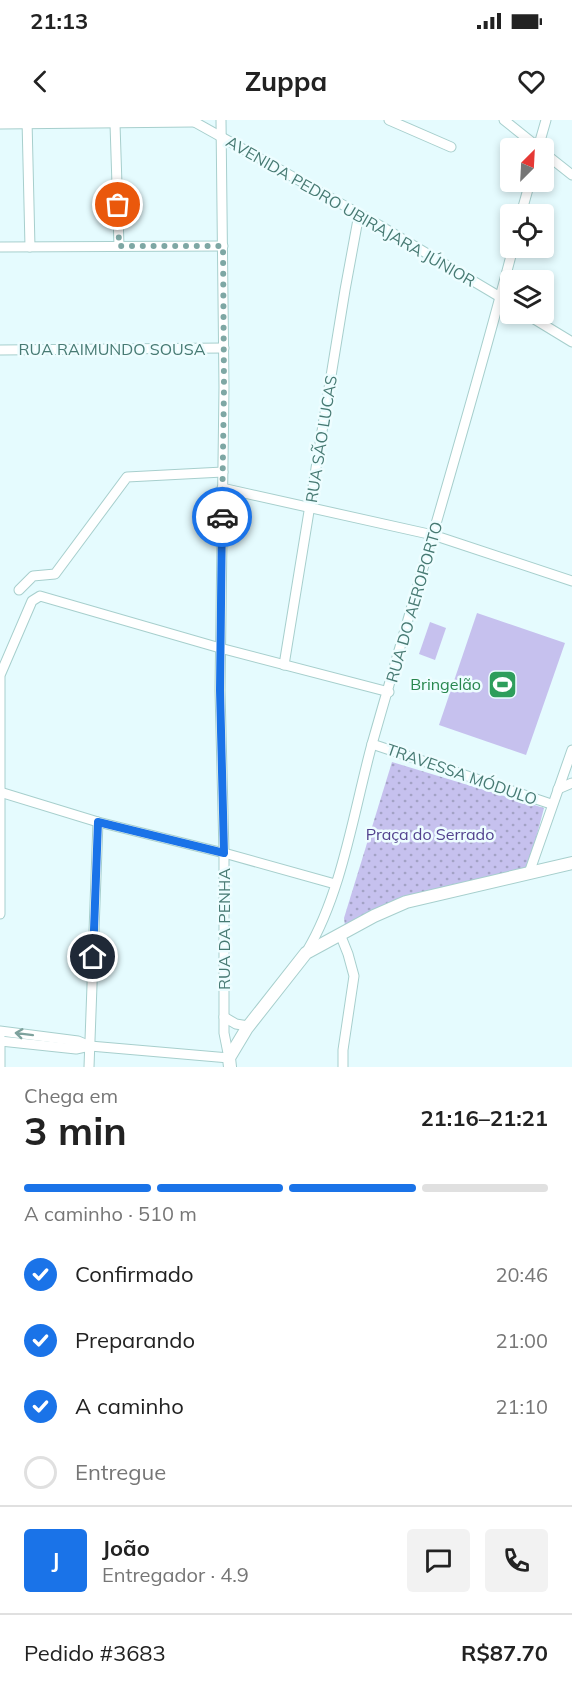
<!DOCTYPE html>
<html lang="pt">
<meta charset="utf-8">
<style>
body{margin:0;font-family:Mulish,sans-serif;background:#f2f2f2;color:#222;height:100vh;display:flex;flex-direction:column;font-size:22px;white-space:nowrap}
*{box-sizing:border-box;margin:0}
p{font-size:20px;color:#767676}
.icon{flex:none;width:33px;height:33px;fill:none;stroke:currentColor;stroke-width:2;stroke-linecap:round;stroke-linejoin:round}
.map{position:relative;height:947px;overflow:hidden}
.sheet{display:flex;flex-direction:column;background:#fff;flex:1}
.sheet>*{flex:none}
.needle{width:39px;rotate:24deg}
.buttons{position:absolute;left:500px;top:18px;display:grid;gap:12px}
.buttons a{display:grid;place-items:center;width:54px;height:54px;border-radius:6px;background:#fff;box-shadow:0 3px 9px #0003;font-size:30px}
.pin{position:absolute;display:grid;place-items:center;width:51px;height:51px;color:#fff;margin:-26px;border:3px solid #fff;border-radius:50%;box-shadow:0 2px 6px #0007}
.courier{position:absolute;display:grid;place-items:center;width:60px;height:60px;margin:-30px;border:4px solid #1a73e8;border-radius:50%;background:#fff;color:#222;box-shadow:0 2px 8px #0007}
.overview em{font-style:normal;font-weight:700}
.overview div{display:flex;flex-direction:column-reverse}
.overview{display:flex;align-items:center;justify-content:space-between;height:102px;padding:0 24px}
h1{font-size:39px;font-weight:700;line-height:45px}
.bar{display:grid;grid-template-columns:repeat(4,1fr);gap:9px 6px;align-content:center;height:72px;padding:0 24px}
.bar i{height:8px;border-radius:4px;background:#e0e0e0}
.bar .current{background:#1a73e8}
.bar p{grid-column:span 4}
.line{display:flex;align-items:center;gap:15px;padding:0 24px;border-top:2px solid #e0e0e0}
.line div{flex:1}
.round{display:grid;place-items:center;flex:none;width:63px;height:63px;border-radius:6px;background:#f2f2f2}
ol{padding:0 24px;list-style:none}
li{display:flex;align-items:center;gap:18px;height:66px}
li p{margin-inline-start:auto}
li .icon{padding:6px;border-radius:50%;background:#1a73e8;color:#fff;stroke-width:4}
li:last-child{color:#767676}
li i{width:33px;height:33px;border:3px solid #e0e0e0;border-radius:50%}
.status{display:flex;justify-content:space-between;align-items:center;height:42px;padding:0 30px;background:#fff;direction:ltr}
.status svg{height:16px;fill:currentColor}
header{display:flex;justify-content:space-between;align-items:center;height:78px;padding:0 24px;background:#fff;font-size:27px;font-weight:700}
.map>svg:first-child{display:block}
.grass{fill:#c6c1ee}
.park{fill:url(#park-dots)}
.lines{fill:none;stroke-linecap:round;stroke-linejoin:round}
.minor-casing{stroke:#a7cfcd;stroke-width:11}
.tertiary-casing{stroke:#a7cfcd;stroke-width:14}
.minor{stroke:#fff;stroke-width:9}
.tertiary{stroke:#fff;stroke-width:12}
.oneway{stroke:#7ea29d}
.done{stroke:#7ea7a4;stroke-width:6;stroke-dasharray:0 10.8}
.route{stroke:#1a73e8;stroke-width:8}
.labels{text-anchor:middle;stroke-width:5;stroke-linejoin:round;paint-order:stroke}
.street-label{font-size:16px;fill:#477a73;stroke:#edfdff}
.leisure-label{font-size:16px;fill:#27864d;stroke:#edfdff;text-anchor:end}
.park-label{font-size:16px;fill:#52428e;stroke:#edfdff}
</style>
<div class="status"><b>21:13</b><svg viewBox="0 0 49 12"><path d="M0 12V9h3v3zM5 12V6h3v6zM10 12V3h3v9zM15 12V0h3v12zM26 1h20v11H26zM47 4h2v5h-2z"/></svg></div>
<header><svg class="icon" aria-label="back" viewBox="0 0 24 24"><path d="M15 5l-7 7 7 7"/></svg>Zuppa<svg class="icon" aria-label="heart" viewBox="0 0 24 24"><path d="M12 20l-8-8c-3-5 5-10 8-4 3-6 11-1 8 4z"/></svg></header>
<div class="map">
<svg width="572" height="947" viewBox="0 0 572 947">
<defs>
<pattern id="park-dots" width="8" height="8" patternUnits="userSpaceOnUse" patternTransform="scale(1.5)"><rect width="8" height="8" fill="#c6c1ee"/><path d="M2 2h.1M6 6h.1" fill="none" stroke="#a3a2c5" stroke-width="1.8" stroke-linecap="round"/></pattern>
</defs>
<rect width="100%" height="100%" fill="#e5fbfe"/>
<!-- grass -->
<g class="grass">
<path d="M477,493L565,523L526,635L439,605Z"/>
<path d="M430,502L446,508L435,540L419,534Z"/>
</g>
<!-- park -->
<path class="park" d="M392,642L544,688L528,749L345,806L344,798Z"/>
<g class="lines">
<defs>
<g id="minor">
<path d="M27,0L30,127"/>
<path d="M191,0L379,105L510,183"/>
<path d="M389,0L451,27"/>
<path d="M504,0L539,28"/>
<path d="M0,4L194,2"/>
<path d="M115,4L119,126"/>
<path d="M538,28L546,0"/>
<path d="M543,32L572,55"/>
<path d="M521,94L530,62"/>
<path d="M0,127L223,126"/>
<path d="M526,194L572,222"/>
<path d="M0,230L224,228"/>
<path d="M222,368L433,415L572,461"/>
<path d="M19,470L33,456L55,454L127,357L223,352"/>
<path d="M284,545L345,170L359,94"/>
<path d="M0,551V794"/>
<path d="M1,553L32,481L40,476L220,528L389,572"/>
<path d="M372,624L551,684"/>
<path d="M558,669L572,663"/>
<path d="M0,672L98,702L224,733L335,764"/>
<path d="M529,753L572,630"/>
<path d="M340,814L348,834L354,856L343,930V947"/>
<path d="M307,831C342,773 354,690 372,624C419,459 470,294 513,128"/>
<path d="M224,897L236,904L248,906"/>
<path d="M0,911L78,921L90,926"/>
<path d="M0,917V947"/>
<path d="M0,921L76,929L90,926L229,938L224,913V733L220,570L224,267L221,0"/>
<path d="M89,947L98,702"/>
</g>
<path id="tertiary" d="M230,947L229,938L247,908L306,833L374,796L406,782L572,743"/>
</defs>
<!-- minor casing -->
<use href="#minor" class="minor-casing"/>
<!-- tertiary casing -->
<use href="#tertiary" class="tertiary-casing"/>
<!-- minor -->
<use href="#minor" class="minor"/>
<!-- tertiary -->
<use href="#tertiary" class="tertiary"/>
</g>
<!-- one-way arrows -->
<defs><path id="oneway-shaft" d="M-6 0H5M1.5-3L5.5 0L1.5 3" fill="none" stroke-width="1.6" stroke-linecap="round" stroke-linejoin="round" transform="scale(1.5)"/></defs>
<use class="oneway" href="#oneway-shaft" transform="translate(24 914) rotate(-173)"/>
<g class="lines">
<!-- done -->
<path class="done" d="M118,85L119,126H223L224,267L222,397"/>
<!-- route -->
<path class="route" d="M93,837L98,702L224,733L220,570L222,397"/>
</g>
<!-- icons -->
<defs>
<symbol id="stadium-square" viewBox="-11 -11 22 22"><rect x="-9" y="-9" width="18" height="18" rx="4" fill="#2e9e5b" stroke="#edfdff"/><path d="M0-5a6.5 5 0 1 0 0 10a6.5 5 0 1 0 0-10ZM-3.5-1.8h7v3.6h-7Z" fill="#fff"/></symbol>
</defs>
<g fill-rule="evenodd">
<use href="#stadium-square" x="486" y="548" width="33" height="33"/>
</g>
<g class="labels">
<!-- street labels -->
<g class="street-label">
<text transform="translate(351 91) rotate(30)" y="6">AVENIDA PEDRO UBIRAJARA JÚNIOR</text>
<text x="112" y="235">RUA RAIMUNDO SOUSA</text>
<text transform="translate(321 319) rotate(-81)" y="6">RUA SÃO LUCAS</text>
<text transform="translate(414 482) rotate(-74)" y="6">RUA DO AEROPORTO</text>
<text transform="translate(462 654) rotate(19)" y="6">TRAVESSA MÓDULO</text>
<text transform="translate(224 809) rotate(-90)" y="6">RUA DA PENHA</text>
</g>
<!-- leisure labels -->
<g class="leisure-label">
<text x="481" y="570">Bringelão</text>
</g>
<!-- park labels -->
<g class="park-label">
<text x="430" y="720">Praça do Serrado</text>
</g>
</g>
</svg>
<div class="buttons">
<a><svg class="needle" viewBox="-14 -14 28 28"><path d="M0-13l5 13h-10z" fill="#e53935"/><path d="M0 13l5-13h-10z" fill="#767676"/></svg></a>
<a><svg class="icon" aria-label="locate" viewBox="0 0 24 24"><circle cx="12" cy="12" r="6"/><path d="M12 2v4M12 18v4M2 12h4M18 12h4"/></svg></a>
<a><svg class="icon" aria-label="layers" viewBox="0 0 24 24"><path d="M12 4l9 5-9 5-9-5zM3 14l9 5 9-5"/></svg></a>
</div>
<div class="pin" style="left:118px;top:85px;background:#ea580c"><svg class="icon" aria-label="bag" viewBox="0 0 24 24"><path d="M5 8h14l-1 12H6zM9 8a3 3 0 0 1 6 0"/></svg></div>
<div class="pin" style="left:93px;top:837px;background:#1f2937"><svg class="icon" aria-label="home" viewBox="0 0 24 24"><path d="M3 11l9-7 9 7M6 9v11h12V9"/></svg></div>
<div class="courier" style="left:222px;top:397px"><svg class="icon" aria-label="car" viewBox="0 0 24 24"><path d="M5 17H2v-5l4-1 3-4h7l3 4 3 1v5h-3M9 17h6M6 11h13"/><circle cx="7" cy="17" r="2"/><circle cx="17" cy="17" r="2"/></svg></div>
</div>
<section class="sheet">
<div class="overview"><div><h1>3 min</h1><p>Chega em</p></div><em>21:16–21:21</em></div>
<div class="bar"><i class="current"></i><i class="current"></i><i class="current"></i><i></i><p>A caminho · 510 m</p></div>
<ol>
<li><svg class="icon" aria-label="check" viewBox="0 0 24 24"><path d="M5 12l5 5 9-10"/></svg>Confirmado<p>20:46</p></li>
<li><svg class="icon" aria-label="check" viewBox="0 0 24 24"><path d="M5 12l5 5 9-10"/></svg>Preparando<p>21:00</p></li>
<li><svg class="icon" aria-label="check" viewBox="0 0 24 24"><path d="M5 12l5 5 9-10"/></svg>A caminho<p>21:10</p></li>
<li><i></i>Entregue</li>
</ol>
<div class="line" style="height:108px"><b class="round" style="background:#1a73e8;color:#fff">J</b><div><b>João</b><p>Entregador · 4.9</p></div><a class="round"><svg class="icon" aria-label="chat" viewBox="0 0 24 24"><path d="M4 5h16v11H9l-5 4z"/></svg></a><a class="round"><svg class="icon" aria-label="phone" viewBox="0 0 24 24"><path d="M5 4h4l2 5-3 2q2 4 5 5l2-3 5 2v4C11 20 4 13 5 4z"/></svg></a></div>
<div class="line" style="height:78px"><div>Pedido #3683</div><b>R$87.70</b></div>
</section>
